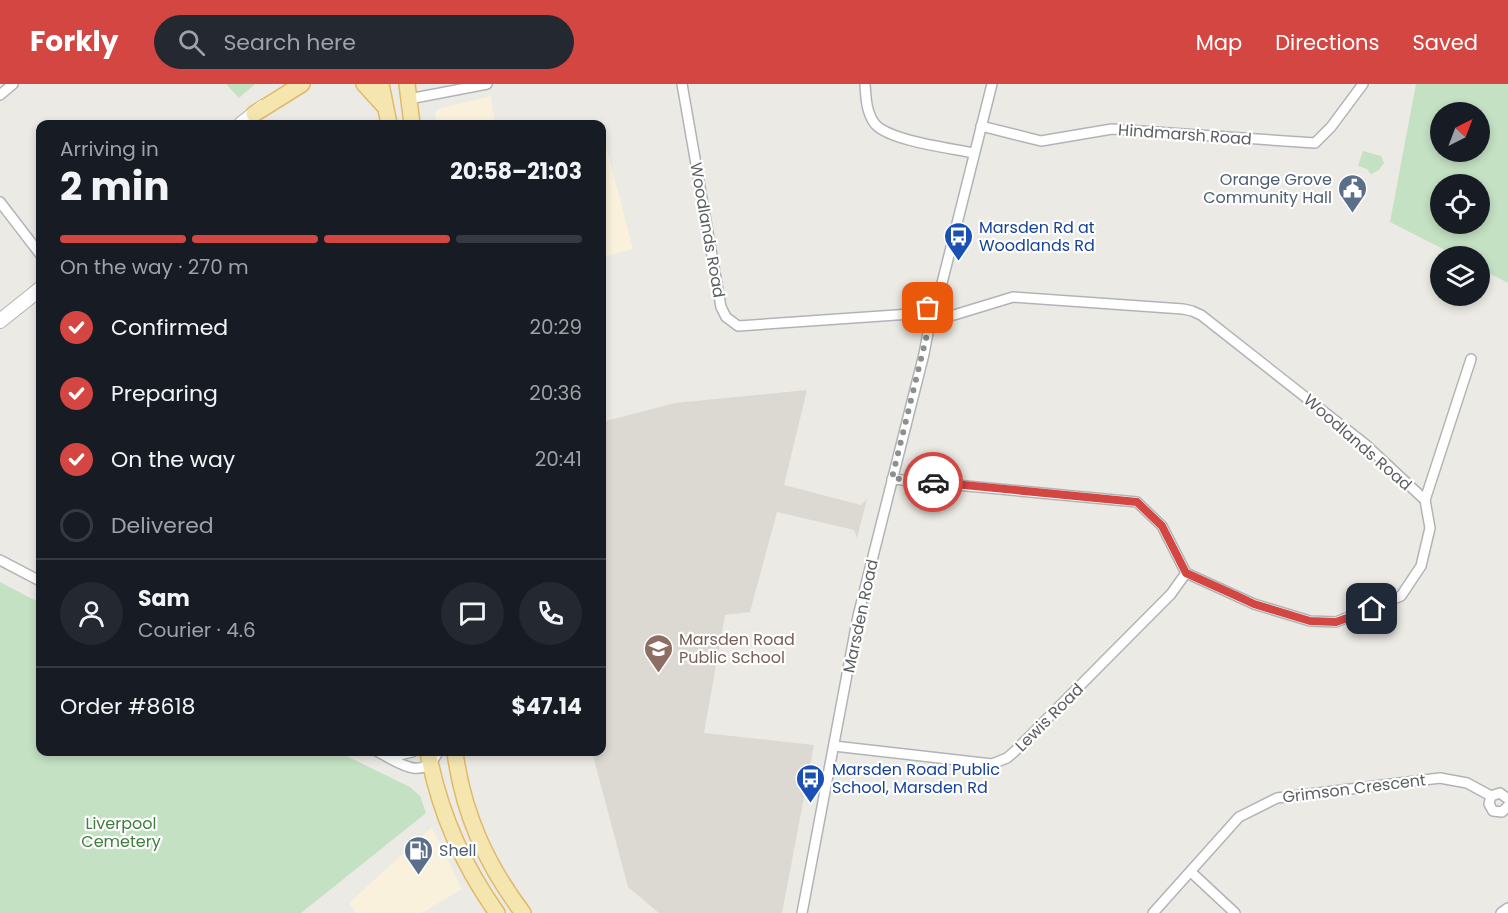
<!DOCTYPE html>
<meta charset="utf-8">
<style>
body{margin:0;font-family:Poppins,sans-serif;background:#242831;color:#f1f3f6;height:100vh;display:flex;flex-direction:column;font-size:22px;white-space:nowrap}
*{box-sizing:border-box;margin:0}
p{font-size:20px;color:#9ea1a6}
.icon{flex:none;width:33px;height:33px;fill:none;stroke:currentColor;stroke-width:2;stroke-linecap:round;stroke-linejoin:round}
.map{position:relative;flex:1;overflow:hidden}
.panel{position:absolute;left:36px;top:36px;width:570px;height:636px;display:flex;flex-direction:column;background:#171b24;border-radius:12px;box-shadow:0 3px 9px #0003}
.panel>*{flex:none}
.needle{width:39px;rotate:42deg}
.tools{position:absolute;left:1430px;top:18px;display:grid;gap:12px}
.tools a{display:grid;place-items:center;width:60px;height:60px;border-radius:50%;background:#171b24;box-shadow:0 3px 9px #0003;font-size:30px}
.pin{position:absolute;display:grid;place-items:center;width:51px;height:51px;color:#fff;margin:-26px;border-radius:12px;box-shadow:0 3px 9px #0006}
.courier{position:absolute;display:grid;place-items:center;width:60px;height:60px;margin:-30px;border:4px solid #d44642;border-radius:50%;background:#fff;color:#222;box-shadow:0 2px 8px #0007}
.overview em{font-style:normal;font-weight:700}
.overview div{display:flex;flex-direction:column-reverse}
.overview{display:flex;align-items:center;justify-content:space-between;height:102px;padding:0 24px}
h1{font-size:39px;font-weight:700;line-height:45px}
.bar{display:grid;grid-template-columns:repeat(4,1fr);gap:9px 6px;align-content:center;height:72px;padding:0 24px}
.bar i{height:8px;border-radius:4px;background:#363941}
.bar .current{background:#d44642}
.bar p{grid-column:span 4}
.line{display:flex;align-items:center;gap:15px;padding:0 24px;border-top:2px solid #363941}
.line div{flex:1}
.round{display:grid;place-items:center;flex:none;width:63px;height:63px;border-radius:32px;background:#242831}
ol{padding:0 24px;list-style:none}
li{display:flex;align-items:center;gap:18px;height:66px}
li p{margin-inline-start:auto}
li .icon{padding:6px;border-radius:50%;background:#d44642;color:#fff;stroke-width:4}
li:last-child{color:#9ea1a6}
li i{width:33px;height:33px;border:3px solid #363941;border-radius:50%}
header{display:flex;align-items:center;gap:36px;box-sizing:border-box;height:84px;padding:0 30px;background:#d44642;color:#fff}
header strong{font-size:28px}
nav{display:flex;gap:33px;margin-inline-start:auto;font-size:21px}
.search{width:420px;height:54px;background:#242831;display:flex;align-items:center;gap:15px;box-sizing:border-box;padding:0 21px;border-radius:33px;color:#9ea1a6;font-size:22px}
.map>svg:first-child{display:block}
.commercial{fill:#f9f1dc}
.education{fill:#dcd9d2}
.green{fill:#c4e1c3;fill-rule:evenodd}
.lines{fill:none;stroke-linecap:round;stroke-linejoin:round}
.minor-casing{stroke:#b1b4b7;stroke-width:12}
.secondary-casing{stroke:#b0b3b7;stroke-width:16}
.primary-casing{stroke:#e0b969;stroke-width:18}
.minor{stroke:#fff;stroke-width:9}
.secondary{stroke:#fff;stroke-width:14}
.primary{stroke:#f5e6b0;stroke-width:15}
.done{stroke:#8e9090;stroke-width:6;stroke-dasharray:0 10.8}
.route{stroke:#d44642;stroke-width:8}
.labels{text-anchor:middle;stroke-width:4.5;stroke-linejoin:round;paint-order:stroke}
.street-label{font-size:16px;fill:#5c5f62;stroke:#fff}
.service-label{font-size:16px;fill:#4e5e75;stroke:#fff;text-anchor:end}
.transit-label{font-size:16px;fill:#164399;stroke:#fff;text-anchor:start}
.education-label{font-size:16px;fill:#785e54;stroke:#fff;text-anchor:start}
.park-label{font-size:16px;fill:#3f7e3f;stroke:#fff}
</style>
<header>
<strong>Forkly</strong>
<div class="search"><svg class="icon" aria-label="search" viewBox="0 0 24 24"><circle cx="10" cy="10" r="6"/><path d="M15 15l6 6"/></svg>Search here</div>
<nav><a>Map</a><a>Directions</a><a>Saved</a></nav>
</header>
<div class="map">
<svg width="1508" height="829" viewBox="0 0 1508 829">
<rect width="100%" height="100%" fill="#eceae4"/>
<!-- commercial -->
<g class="commercial">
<path d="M491,12L495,40H436L435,29L438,25Z"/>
<path d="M607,66L633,165L602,173V68Z"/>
<path d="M432,743L462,805L422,829H356L349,819Z"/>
</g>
<!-- education -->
<path class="education" d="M807,306L784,401L861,421L867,415L857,454L854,446L777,428L750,528L725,531L704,649L814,661L782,829H659L628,803L592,668H602V338L675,319Z"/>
<!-- green -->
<g class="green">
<path d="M226,0H255L239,14Z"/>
<path d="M1416,0H1508V199L1479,184V172H1457L1390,138ZM1479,28V68H1440V28ZM1479,100V140H1440V100Z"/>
<path d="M1363,67L1381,72L1384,79L1379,86L1371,90L1367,85L1358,82Z"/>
<path d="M0,498L40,519V668H338L410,703L420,712L426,729L301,829H0Z"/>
</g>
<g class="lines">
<defs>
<g id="minor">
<path d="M682,0L721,223L726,233L738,242L925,229"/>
<path d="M865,0C866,14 866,28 875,40C890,57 950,64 973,69"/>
<path d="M0,11L13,0"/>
<path d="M409,15L487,0"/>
<path d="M981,42L1041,57L1112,45L1315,59L1331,43L1363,0"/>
<path d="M0,118L40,170"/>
<path d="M936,223L992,0"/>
<path d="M892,395L1137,418L1162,442L1186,489L1254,520L1310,537L1336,538L1401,512L1421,482L1430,444L1425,416L1365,360L1201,231L1192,227L1183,225L1013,213L954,231L941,232"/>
<path d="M1425,416L1471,275"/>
<path d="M0,476L40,497"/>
<path d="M834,662L992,680L1007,674L1014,668L1171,510L1186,489"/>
<path d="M378,668C398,678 423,699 438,668"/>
<path d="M385,670L395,672L412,668"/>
<path d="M1491,712L1489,720L1493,727L1502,728L1508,722"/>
<path d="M1491,712L1500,709L1508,715"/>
<path d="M1191,788L1235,829"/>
<path d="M802,829L858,532L924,270L930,238"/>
<path d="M1153,829L1239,733L1277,714L1440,694L1467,699L1491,712"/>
<path d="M1501,829L1508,824"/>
</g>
<g id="secondary">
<path d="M241,40L263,23"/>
<path d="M0,237L40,205"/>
</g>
<g id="primary">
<path d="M364,0L385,23"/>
<path d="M381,0L389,40"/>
<path d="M407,0L412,40"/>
<path d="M254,30L302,0"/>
<path d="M428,668C439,726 462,780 497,829"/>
<path d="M455,668C463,729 486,780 523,829"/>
</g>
</defs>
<!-- minor casing -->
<use href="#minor" class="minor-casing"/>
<!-- secondary casing -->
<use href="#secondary" class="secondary-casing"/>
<!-- primary casing -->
<use href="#primary" class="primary-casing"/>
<!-- minor -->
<use href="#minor" class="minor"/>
<!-- secondary -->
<use href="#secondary" class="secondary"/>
<!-- primary -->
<use href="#primary" class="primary"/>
</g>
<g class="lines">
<!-- done -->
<path class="done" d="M928,224L925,231L930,238L892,394L933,398"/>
<!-- route -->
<path class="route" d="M933,398L1137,418L1162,442L1186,489L1237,512L1254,520L1310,537L1336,538L1372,525"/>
</g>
<!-- icons -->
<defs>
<symbol id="civic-pin" viewBox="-11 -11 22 30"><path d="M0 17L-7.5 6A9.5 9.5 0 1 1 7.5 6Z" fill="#5c6f8a" stroke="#fff"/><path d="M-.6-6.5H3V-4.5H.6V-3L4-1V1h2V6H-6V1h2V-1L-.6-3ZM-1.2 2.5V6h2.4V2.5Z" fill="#fff"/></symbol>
<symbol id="bus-pin" viewBox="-11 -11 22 30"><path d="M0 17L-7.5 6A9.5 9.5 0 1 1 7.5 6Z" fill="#1a4fb4" stroke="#fff"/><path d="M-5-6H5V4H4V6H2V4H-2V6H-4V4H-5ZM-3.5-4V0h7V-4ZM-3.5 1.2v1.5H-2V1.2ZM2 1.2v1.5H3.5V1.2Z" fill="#fff"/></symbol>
<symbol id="school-pin" viewBox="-11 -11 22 30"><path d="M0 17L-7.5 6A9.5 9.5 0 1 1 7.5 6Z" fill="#8d6e63" stroke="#fff"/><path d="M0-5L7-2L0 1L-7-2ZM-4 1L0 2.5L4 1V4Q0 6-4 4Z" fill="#fff"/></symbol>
<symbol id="fuel-pin" viewBox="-11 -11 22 30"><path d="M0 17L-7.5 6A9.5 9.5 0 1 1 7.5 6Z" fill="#5c6f8a" stroke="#fff"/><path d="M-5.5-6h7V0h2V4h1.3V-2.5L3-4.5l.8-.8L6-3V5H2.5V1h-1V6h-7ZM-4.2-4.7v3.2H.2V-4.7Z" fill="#fff"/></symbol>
</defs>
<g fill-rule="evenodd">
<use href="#civic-pin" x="1336" y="88" width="33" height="45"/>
<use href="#bus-pin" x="942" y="136" width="33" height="45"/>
<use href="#school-pin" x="642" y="548" width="33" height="45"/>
<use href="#bus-pin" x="794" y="678" width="33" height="45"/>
<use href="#fuel-pin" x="402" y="750" width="33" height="45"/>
</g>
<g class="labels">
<!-- street labels -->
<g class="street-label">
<text transform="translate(1185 50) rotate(4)" y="6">Hindmarsh Road</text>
<text transform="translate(708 146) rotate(80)" y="6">Woodlands Road</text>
<text transform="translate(1358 358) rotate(41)" y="6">Woodlands Road</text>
<text transform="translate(860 532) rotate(-78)" y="6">Marsden Road</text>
<text transform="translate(1049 633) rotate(-45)" y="6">Lewis Road</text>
<text transform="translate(1354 704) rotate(-7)" y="6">Grimson Crescent</text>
</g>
<!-- service labels -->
<g class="service-label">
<text x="1332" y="101">Orange Grove<tspan x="1332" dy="18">Community Hall</tspan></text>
<text x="439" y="772" text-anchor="start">Shell</text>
</g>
<!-- transit labels -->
<g class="transit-label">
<text x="979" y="149">Marsden Rd at<tspan x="979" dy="18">Woodlands Rd</tspan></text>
<text x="832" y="691">Marsden Road Public<tspan x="832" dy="18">School, Marsden Rd</tspan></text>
</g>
<!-- education labels -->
<g class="education-label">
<text x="679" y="561">Marsden Road<tspan x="679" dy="18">Public School</tspan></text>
</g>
<!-- park labels -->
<g class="park-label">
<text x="121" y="745">Liverpool<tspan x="121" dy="18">Cemetery</tspan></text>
</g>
</g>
</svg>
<div class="tools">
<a><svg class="needle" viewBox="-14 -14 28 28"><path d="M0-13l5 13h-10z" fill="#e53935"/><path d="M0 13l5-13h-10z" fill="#9ea1a6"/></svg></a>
<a><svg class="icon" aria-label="locate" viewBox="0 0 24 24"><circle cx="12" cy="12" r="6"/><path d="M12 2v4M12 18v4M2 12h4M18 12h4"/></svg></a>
<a><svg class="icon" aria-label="layers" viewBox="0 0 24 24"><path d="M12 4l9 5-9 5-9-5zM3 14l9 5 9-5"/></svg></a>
</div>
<div class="pin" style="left:928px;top:224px;background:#ea580c"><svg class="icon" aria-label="bag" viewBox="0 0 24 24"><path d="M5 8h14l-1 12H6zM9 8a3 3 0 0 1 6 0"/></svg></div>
<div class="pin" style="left:1372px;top:525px;background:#1f2937"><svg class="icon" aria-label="home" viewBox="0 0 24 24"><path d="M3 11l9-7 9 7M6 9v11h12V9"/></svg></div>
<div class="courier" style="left:933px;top:398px"><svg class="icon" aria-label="car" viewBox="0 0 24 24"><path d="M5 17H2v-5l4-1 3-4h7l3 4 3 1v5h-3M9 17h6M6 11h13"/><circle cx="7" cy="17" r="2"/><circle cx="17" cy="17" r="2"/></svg></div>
<section class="panel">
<div class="overview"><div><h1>2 min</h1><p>Arriving in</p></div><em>20:58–21:03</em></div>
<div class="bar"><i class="current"></i><i class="current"></i><i class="current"></i><i></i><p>On the way · 270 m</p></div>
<ol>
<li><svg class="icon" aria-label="check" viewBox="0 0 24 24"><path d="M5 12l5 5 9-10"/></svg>Confirmed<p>20:29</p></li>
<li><svg class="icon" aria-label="check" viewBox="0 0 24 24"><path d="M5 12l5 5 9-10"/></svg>Preparing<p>20:36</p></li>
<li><svg class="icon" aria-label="check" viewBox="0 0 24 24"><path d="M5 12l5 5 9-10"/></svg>On the way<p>20:41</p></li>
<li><i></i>Delivered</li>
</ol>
<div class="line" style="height:108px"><a class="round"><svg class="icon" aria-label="person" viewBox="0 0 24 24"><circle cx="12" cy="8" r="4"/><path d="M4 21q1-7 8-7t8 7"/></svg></a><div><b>Sam</b><p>Courier · 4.6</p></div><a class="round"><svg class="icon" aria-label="chat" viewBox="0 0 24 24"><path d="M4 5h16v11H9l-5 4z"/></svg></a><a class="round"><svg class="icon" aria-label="phone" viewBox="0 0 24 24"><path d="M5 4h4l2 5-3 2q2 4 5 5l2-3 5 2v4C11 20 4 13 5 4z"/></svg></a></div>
<div class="line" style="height:78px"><div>Order #8618</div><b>$47.14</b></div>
</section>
</div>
